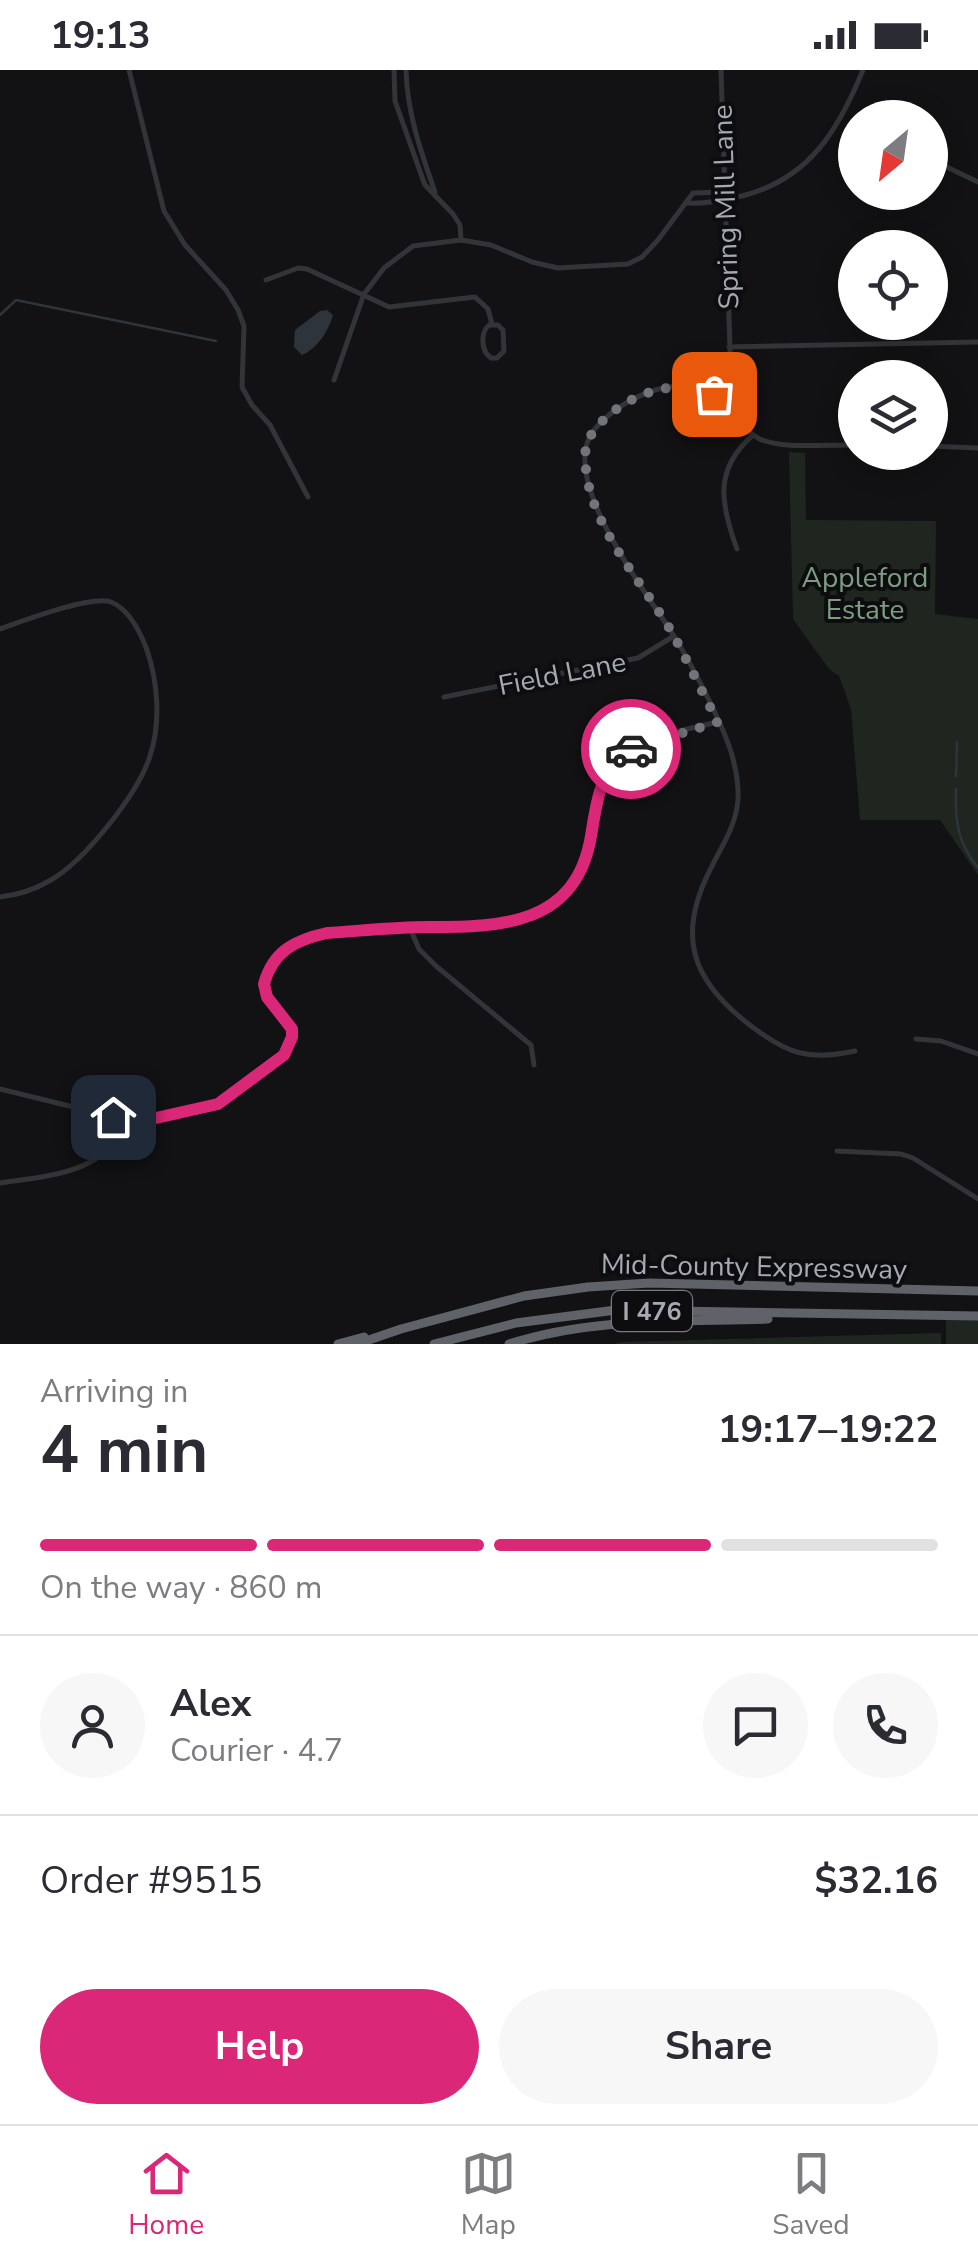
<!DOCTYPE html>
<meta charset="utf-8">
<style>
body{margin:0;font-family:"Nunito Sans",sans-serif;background:#f7f7f7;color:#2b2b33;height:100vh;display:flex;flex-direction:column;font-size:38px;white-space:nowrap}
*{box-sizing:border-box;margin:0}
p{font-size:32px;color:#7c7c81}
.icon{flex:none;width:55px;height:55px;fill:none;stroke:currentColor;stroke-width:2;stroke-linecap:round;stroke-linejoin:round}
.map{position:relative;height:1274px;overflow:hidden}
.drawer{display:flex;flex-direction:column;background:#fff;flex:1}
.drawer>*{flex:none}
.needle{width:65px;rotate:209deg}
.buttons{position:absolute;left:838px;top:30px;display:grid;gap:20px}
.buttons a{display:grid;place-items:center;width:110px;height:110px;border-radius:50%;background:#fff;box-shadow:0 5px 25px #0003;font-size:50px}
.pin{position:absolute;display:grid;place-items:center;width:85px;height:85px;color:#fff;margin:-42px;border-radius:20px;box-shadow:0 5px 15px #0006}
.courier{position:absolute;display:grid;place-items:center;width:100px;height:100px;margin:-50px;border:8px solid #db2777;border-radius:50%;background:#fff;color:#222;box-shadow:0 2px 12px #0007}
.head em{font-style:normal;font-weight:700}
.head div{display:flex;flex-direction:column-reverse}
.head{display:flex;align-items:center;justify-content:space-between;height:170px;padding:0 40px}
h1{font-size:65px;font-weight:700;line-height:75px}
.bar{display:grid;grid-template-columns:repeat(4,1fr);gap:15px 10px;align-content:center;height:120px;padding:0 40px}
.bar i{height:12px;border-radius:8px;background:#e1e1e2}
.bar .current{background:#db2777}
.bar p{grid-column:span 4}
.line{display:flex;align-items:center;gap:25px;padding:0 40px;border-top:2px solid #e1e1e2}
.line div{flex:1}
.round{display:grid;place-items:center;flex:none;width:105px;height:105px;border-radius:52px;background:#f7f7f7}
.button{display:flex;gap:20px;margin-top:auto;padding:20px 40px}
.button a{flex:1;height:115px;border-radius:60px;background:#db2777;color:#fff;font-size:40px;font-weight:700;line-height:115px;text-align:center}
.button a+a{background:#f7f7f7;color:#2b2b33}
.status{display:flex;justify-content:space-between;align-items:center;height:70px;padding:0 50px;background:#fff;direction:ltr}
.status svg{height:28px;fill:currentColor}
.tabs{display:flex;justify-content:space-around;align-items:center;height:140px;border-top:2px solid #e1e1e2;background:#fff;font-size:28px;color:#7c7c81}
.tabs a{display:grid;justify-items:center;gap:5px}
.tabs .current{color:#db2777}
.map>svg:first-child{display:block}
.green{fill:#1f2620}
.water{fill:#2d343b}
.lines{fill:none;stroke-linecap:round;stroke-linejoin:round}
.stream{stroke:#2d343b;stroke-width:2.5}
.street{stroke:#333438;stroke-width:5}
.highway{stroke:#606269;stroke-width:9}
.done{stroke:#72747b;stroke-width:10;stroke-dasharray:0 18}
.route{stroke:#db2777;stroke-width:12}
.labels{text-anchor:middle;stroke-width:8;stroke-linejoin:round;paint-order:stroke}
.shield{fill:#0d0d0f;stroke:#777a82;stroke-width:2.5}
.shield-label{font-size:25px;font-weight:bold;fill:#a5a9b3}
.street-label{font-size:28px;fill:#a5a9b3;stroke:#0d0d0f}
.park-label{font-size:28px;fill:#7d9d80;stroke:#0d0d0f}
</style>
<div class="status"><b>19:13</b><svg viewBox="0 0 49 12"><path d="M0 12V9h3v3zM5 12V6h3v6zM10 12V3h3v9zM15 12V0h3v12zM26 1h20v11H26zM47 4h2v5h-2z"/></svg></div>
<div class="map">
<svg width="978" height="1274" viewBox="0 0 978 1274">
<rect width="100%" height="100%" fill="#121214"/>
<!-- green -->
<g class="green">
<path d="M789,382L805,383L806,450L936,451L935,544L978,549V805L940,750H860L851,639L839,606L829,599L793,549Z"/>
<rect x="946" y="1246" width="32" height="28"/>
<path d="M941,1263V1274H614L621,1272Z"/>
</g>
<!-- water -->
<path class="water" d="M327,240L333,245C329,260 317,279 302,285L294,277L295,260L320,241Z"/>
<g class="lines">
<!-- stream -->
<g class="stream">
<path d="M0,245L16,230L216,271"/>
<path d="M956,706L957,672"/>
<path d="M956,719C955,750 957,772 978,798"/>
</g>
<!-- street -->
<g class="street">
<path d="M129,0L164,141L185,175L226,220L238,240L244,256L242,317L252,335L270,355L308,427"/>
<path d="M394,0L395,31L422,107L425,115L453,144L460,155L461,170"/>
<path d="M406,0C407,43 421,82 435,122"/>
<path d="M721,0L731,309L724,333"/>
<path d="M930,89L978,112"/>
<path d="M687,133C706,134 723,130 742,126C809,109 838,61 863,0"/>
<path d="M266,210L298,198L307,199L389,237L475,227L488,239L492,254"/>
<path d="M489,255H498L503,260L504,281L497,288H491C481,281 480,263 489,255Z"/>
<path d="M729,277L978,272"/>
<path d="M334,310L364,224L384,198L413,176L461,170L491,175L532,192L558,198L628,194L642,187L658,170L693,123L724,122"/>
<path d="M855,375C829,374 780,380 758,368C740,359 732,336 715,325C678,300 618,330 594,360C556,407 647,523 672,563C690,591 723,654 732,685C736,700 740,722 737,737C734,759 719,781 710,800C676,867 692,911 751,956C788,984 809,991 855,981"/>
<path d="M930,376L978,378"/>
<path d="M737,479C720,433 714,399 753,365"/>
<path d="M0,559C22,551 91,525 111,532C129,539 141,564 147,580C158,613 161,653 150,686C138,724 85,790 51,810C36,819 17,825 0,827"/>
<path d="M444,627L638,588L674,566"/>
<path d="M410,858L419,879L436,896L531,975L534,995"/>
<path d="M916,969L941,971L978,984"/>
<path d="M0,1019L114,1047L156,1048L218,1034L284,985L292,967V959C285,947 273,938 267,926C255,905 284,875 302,868C310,865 319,865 327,863C360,861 394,857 427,857C462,856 500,860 534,846C611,815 574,730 617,689C641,666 686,660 717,652"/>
<path d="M837,1081L901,1084L913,1088L978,1129"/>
<path d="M0,1113C39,1107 120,1103 119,1048"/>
</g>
<!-- highway -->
<g class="highway">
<path d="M338,1274L364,1267"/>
<path d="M357,1274L401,1259L524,1226L588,1217L649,1213L978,1221"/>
<path d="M434,1274L516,1253L616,1240L978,1246"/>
<path d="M509,1274C593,1247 681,1252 768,1249"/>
</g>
</g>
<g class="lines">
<!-- done -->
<path class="done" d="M631,679L718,652C703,624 690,596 675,568C642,508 578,448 586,374C606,332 671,303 714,324"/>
<!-- route -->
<path class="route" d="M113,1047L156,1048L218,1034L284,985L292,967V959L267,927L264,914C273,881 295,870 327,863C360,861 394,857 428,857C500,857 576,856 591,766C597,731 599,700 631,679"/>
</g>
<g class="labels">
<!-- shield labels -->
<rect class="shield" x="612" y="1221" width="80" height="40" rx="8"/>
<g class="shield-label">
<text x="652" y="1250">I 476</text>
</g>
<!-- street labels -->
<g class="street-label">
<text transform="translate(725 137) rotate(-92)" y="10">Spring Mill Lane</text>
<text transform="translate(562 603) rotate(-11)" y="10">Field Lane</text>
<text transform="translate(754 1196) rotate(1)" y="10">Mid-County Expressway</text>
</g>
<!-- park labels -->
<g class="park-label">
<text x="865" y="517">Appleford<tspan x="865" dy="32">Estate</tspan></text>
</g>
</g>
</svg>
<div class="buttons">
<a><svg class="needle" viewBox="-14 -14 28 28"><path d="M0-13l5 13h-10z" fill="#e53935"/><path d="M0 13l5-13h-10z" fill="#7c7c81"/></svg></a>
<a><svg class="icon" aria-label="locate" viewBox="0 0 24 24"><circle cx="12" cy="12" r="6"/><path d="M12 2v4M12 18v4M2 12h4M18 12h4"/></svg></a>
<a><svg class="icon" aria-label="layers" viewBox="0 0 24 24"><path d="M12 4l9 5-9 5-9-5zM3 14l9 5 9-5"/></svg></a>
</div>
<div class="pin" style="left:714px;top:324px;background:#ea580c"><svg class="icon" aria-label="bag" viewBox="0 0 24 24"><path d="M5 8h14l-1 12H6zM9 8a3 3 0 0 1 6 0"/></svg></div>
<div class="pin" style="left:113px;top:1047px;background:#1f2937"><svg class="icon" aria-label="home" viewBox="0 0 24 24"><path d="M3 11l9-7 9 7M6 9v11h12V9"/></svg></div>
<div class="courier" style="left:631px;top:679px"><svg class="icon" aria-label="car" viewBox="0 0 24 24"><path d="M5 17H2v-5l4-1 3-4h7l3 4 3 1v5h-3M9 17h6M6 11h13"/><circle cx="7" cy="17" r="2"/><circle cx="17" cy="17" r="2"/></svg></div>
</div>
<section class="drawer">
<div class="head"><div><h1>4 min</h1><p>Arriving in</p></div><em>19:17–19:22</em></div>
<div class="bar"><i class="current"></i><i class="current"></i><i class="current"></i><i></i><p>On the way · 860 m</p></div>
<div class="line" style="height:180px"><a class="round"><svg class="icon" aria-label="person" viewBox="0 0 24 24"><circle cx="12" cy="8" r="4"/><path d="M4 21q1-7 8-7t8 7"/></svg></a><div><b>Alex</b><p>Courier · 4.7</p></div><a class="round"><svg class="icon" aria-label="chat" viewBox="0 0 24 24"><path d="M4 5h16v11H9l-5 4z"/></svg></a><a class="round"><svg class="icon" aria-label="phone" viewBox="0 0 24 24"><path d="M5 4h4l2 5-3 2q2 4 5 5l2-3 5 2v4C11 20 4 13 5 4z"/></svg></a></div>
<div class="line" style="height:130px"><div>Order #9515</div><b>$32.16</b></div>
<div class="button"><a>Help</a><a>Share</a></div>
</section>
<nav class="tabs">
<a class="current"><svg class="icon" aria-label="home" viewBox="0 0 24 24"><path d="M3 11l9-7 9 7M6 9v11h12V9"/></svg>Home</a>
<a><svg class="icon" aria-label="map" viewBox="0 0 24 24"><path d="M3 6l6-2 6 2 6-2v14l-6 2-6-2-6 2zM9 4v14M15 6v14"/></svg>Map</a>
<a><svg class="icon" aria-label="saved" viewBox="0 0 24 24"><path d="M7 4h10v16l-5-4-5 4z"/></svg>Saved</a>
</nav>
